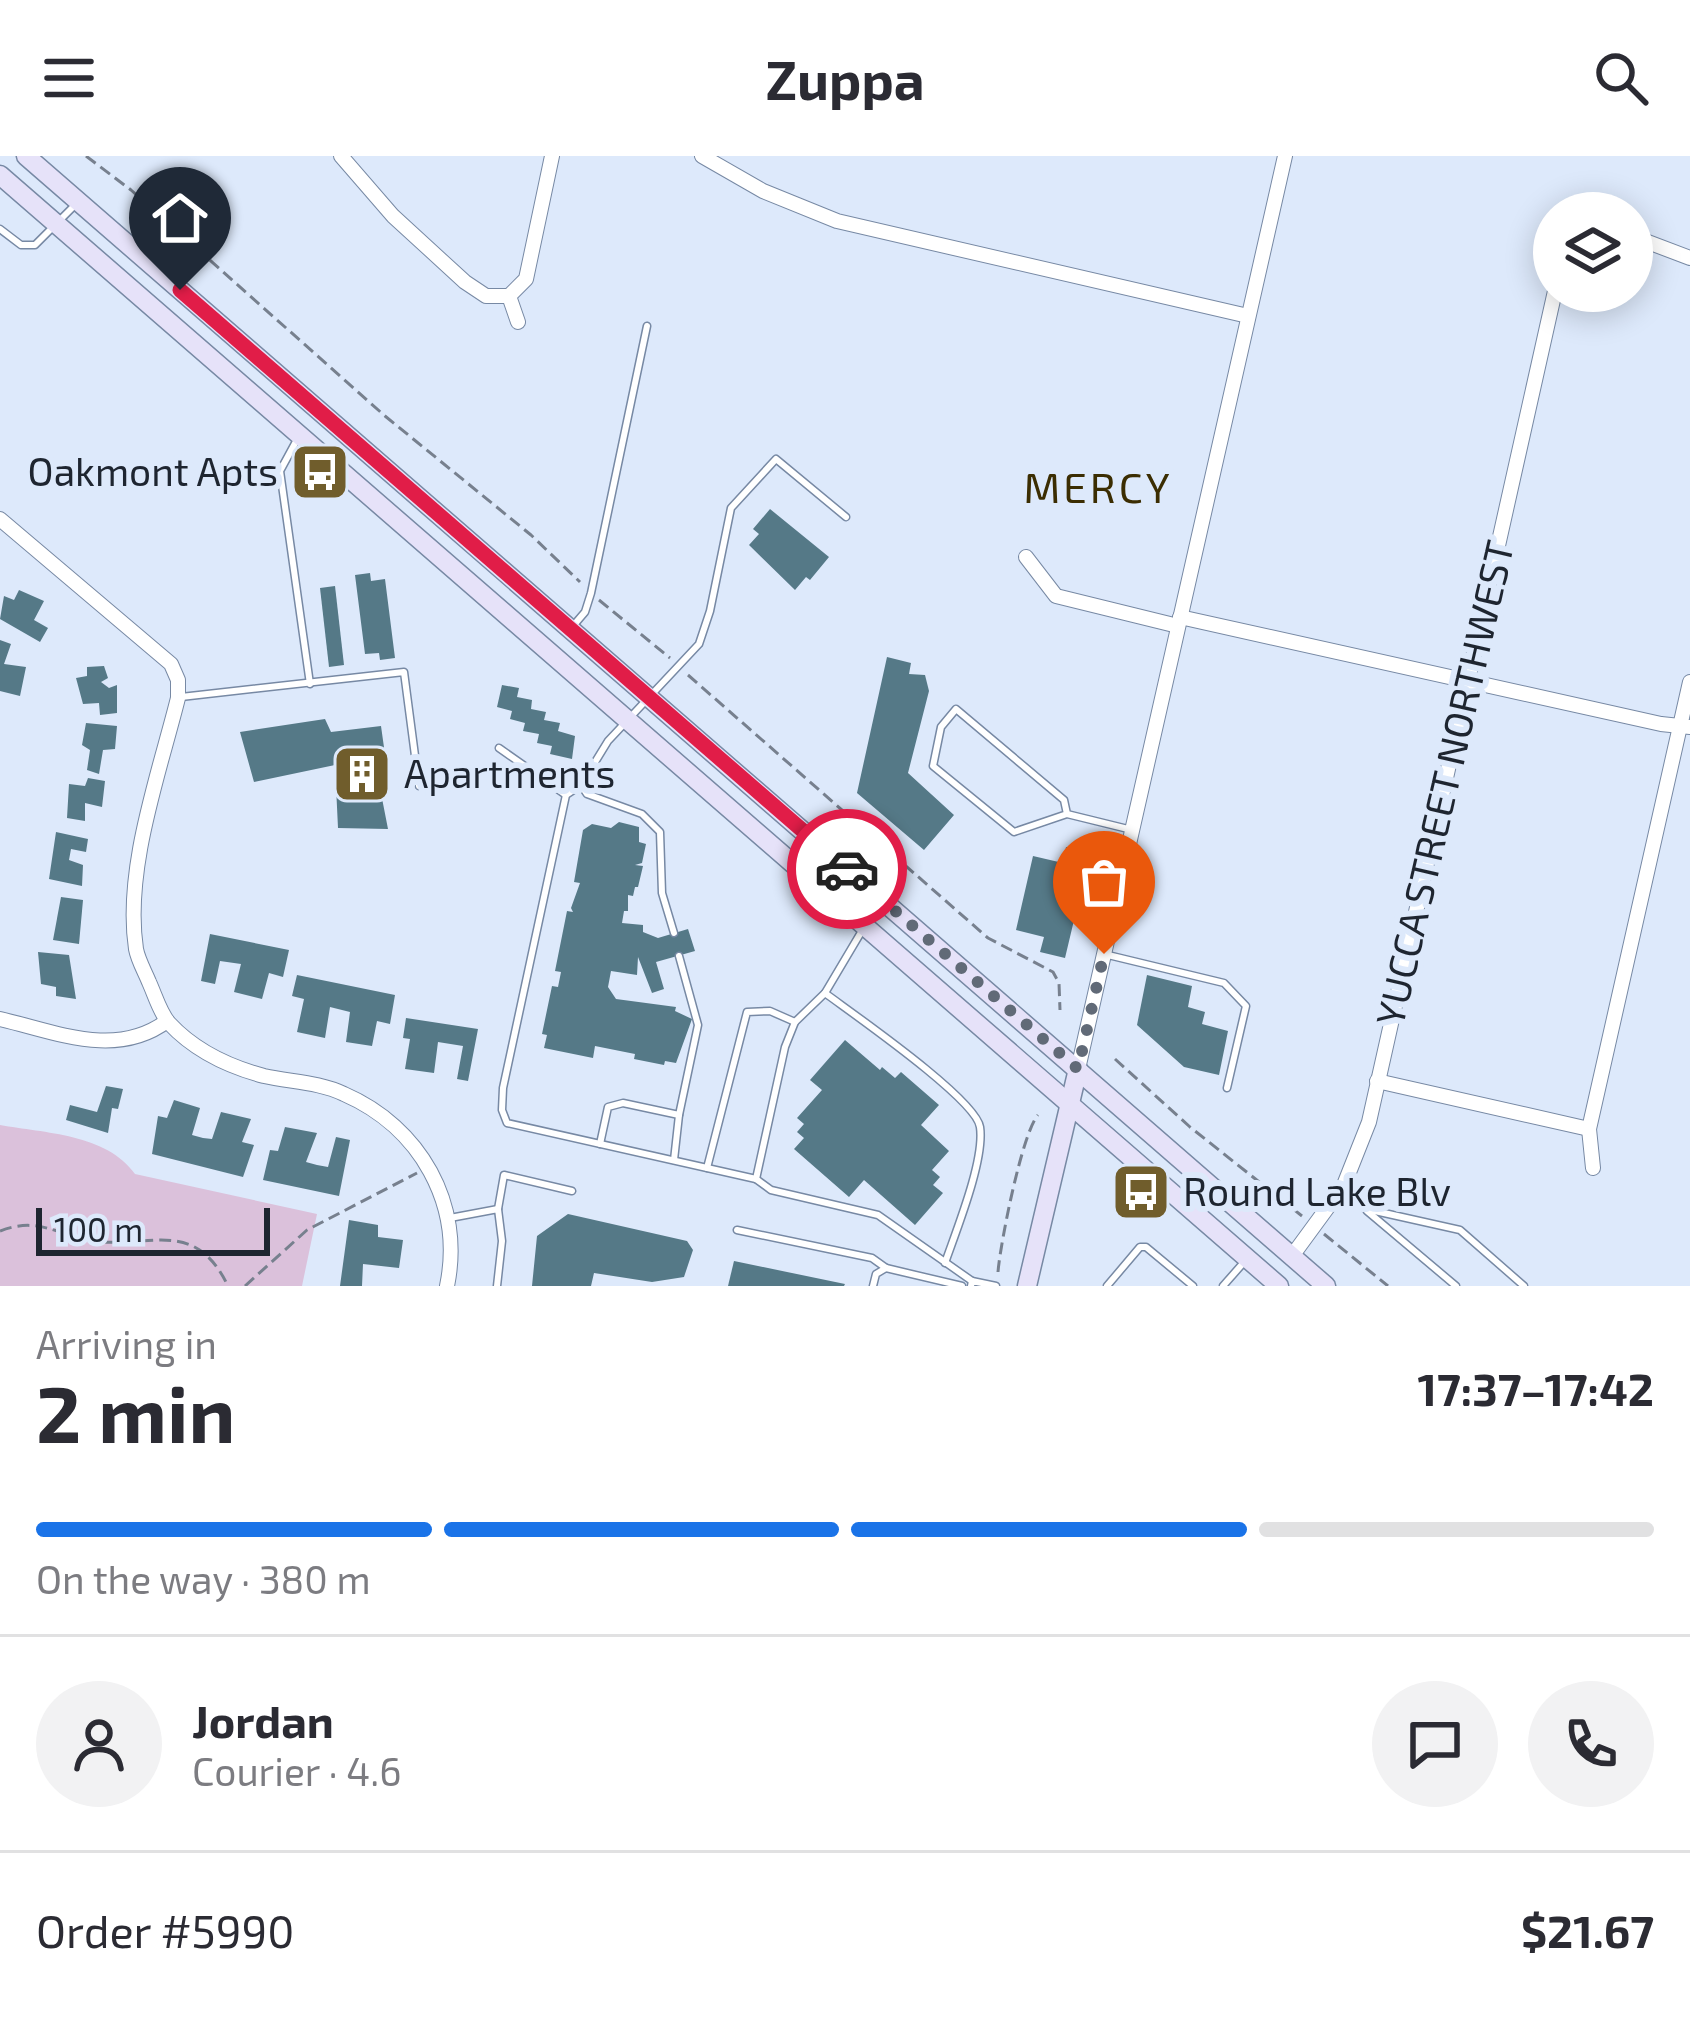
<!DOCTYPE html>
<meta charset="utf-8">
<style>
body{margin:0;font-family:"Exo 2",sans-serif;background:#f2f2f3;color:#2b2b33;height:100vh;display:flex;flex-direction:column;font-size:45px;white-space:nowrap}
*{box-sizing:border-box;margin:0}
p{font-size:39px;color:#7c7c81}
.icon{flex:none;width:66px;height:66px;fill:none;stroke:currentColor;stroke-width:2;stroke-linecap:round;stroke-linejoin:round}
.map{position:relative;height:1130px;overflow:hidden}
.side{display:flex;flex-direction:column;background:#fff;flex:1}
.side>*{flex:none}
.buttons{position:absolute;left:1533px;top:36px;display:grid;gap:24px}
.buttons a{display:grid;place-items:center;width:120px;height:120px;border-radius:50%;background:#fff;box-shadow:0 6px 30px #0003;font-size:60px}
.scale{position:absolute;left:36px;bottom:30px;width:234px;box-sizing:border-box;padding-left:12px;border:6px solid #1e2530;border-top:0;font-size:33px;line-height:42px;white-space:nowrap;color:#1e2530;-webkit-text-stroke:9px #dde9fb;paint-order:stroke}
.pin{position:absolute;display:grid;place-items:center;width:102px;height:102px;color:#fff;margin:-123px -51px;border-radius:50% 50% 50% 0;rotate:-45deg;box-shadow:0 0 12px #0007}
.pin .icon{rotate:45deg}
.courier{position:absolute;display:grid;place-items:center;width:120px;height:120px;margin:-60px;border:9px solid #e11d48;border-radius:50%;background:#fff;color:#222;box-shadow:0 3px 15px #0007}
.overview em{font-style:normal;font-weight:700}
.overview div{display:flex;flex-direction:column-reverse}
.overview{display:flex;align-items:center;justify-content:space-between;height:204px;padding:0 36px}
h1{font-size:78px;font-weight:700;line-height:90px}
.bar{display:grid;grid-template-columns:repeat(4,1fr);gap:18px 12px;align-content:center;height:144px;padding:0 36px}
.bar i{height:15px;border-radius:9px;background:#e1e1e2}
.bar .on{background:#1a73e8}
.bar p{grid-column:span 4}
.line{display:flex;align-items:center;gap:30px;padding:0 36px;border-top:3px solid #e1e1e2}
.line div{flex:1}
.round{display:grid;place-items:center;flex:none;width:126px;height:126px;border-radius:63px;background:#f2f2f3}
header{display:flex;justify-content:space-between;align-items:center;height:156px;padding:0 36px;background:#fff;font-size:54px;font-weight:700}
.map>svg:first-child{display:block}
.green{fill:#dbc1db}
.building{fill:#557987}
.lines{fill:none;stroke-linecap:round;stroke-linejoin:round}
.lane-casing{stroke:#7789a4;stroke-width:9}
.street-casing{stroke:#7789a4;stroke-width:16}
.secondary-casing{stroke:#7789a4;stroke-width:21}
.path{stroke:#77808e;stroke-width:3;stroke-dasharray:12 6;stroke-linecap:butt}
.lane{stroke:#fff;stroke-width:6}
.street{stroke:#fff;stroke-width:14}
.secondary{stroke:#e6e2f9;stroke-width:18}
.done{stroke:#616a77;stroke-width:12;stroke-dasharray:0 21.6}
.route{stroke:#e11d48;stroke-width:15}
.labels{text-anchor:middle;stroke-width:12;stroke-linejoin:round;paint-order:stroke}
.poi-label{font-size:39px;fill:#1e2530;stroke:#dde9fb;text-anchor:start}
.street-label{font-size:39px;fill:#1e2530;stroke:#dde9fb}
.neighbourhood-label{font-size:42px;letter-spacing:3px;fill:#3b2d02;stroke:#dde9fb}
</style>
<header><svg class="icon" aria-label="menu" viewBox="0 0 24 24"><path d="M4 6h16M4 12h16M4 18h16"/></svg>Zuppa<svg class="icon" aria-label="search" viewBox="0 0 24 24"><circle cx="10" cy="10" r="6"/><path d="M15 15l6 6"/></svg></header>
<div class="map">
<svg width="1690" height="1130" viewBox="0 0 1690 1130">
<rect width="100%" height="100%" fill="#dde9fb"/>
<!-- green -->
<path class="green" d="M0,969C44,977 107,978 135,1018L317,1058L302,1130H0Z"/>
<!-- building -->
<g class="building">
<path d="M770,353L829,401L810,424L806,421L795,434L749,389L759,378L753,373Z"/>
<path d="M370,417L371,425L385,423L395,502L380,504L379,497L365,498L355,419Z"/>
<path d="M335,430L344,509L329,511L320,432Z"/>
<path d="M19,434L44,445L34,464L48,472L40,486L0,463L4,440L14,444Z"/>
<path d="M0,484L11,488L4,508L26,511L20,540L0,535Z"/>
<path d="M887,501L911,507L909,518L925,519L929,535L908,617L954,659L924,694L857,637Z"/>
<path d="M104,510L108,522L101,526L109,532L117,529V557L100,559L99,547L83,548L76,522L87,520V511Z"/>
<path d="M502,529L519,532L517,541L532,544L531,553L546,556L544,564L560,567L558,575L575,580L572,603L550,598L552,590L537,587L539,578L523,575L525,567L510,563L512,555L497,551Z"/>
<path d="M325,563L331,576L381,570L389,627H379L388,673L338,672L335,609L254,626L240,576Z"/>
<path d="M86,567L117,570L115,593L103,594L99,618L87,614L90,594L82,589Z"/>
<path d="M88,622L105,625L102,651L85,647V665L67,662L69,628L85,630Z"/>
<path d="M619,666L639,671V686L646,688L642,707L635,709L643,710L638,731H635L633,740L628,739V755H624L622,767L643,769V776L658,782L688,773L695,795L656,806L664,833L652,837L638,801L637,819L611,815L608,831L616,843L676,851L675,855L692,863L676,907L665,905L664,909L634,903L635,898L595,890L593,902L544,892L547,879L542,878L552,830L558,831L561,816L555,815L567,755L573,756L571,752L580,727L574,726L583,674L592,668L611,672Z"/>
<path d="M56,676L88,683L86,696L71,693L69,704L83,709L82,730L49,723Z"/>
<path d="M1066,691L1090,697L1065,802L1040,796L1044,781L1016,774L1033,700L1063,707Z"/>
<path d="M61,741L83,744L79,788L53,784Z"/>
<path d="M210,778L289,794L283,821L269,817L262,843L234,836L241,808L220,805L215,828L201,825Z"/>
<path d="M38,796L69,799L76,843L56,840V831L41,828Z"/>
<path d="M297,819L395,839L390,868L377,865L372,890L346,886L350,856L330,851L325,882L297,876L304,843L292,840Z"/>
<path d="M1147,819L1192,830L1188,851L1205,856L1202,868L1228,875L1219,919L1184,911L1137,869Z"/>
<path d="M406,862L478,873L468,925L457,923L463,890L438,886L434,917L405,913L410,883L403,882Z"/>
<path d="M845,884L880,914L882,911L895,922L901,916L939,949L921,969L949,995L932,1014L940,1021L933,1029L943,1037L915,1069L864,1024L849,1041L794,993L804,982L797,976L804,968L797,962L822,934L810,924Z"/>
<path d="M106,930L123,933L118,953L112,952L108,977L66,964L70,949L97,956Z"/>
<path d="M174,944L200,952L192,979L203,982L212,983L221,956L251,963L242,986L254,989L243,1021L152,998L158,960L167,962Z"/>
<path d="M285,971L317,977L306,1006L317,1009L328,1011L336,981L350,984L339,1040L263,1024L270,994L278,995Z"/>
<path d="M568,1058L687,1085L693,1094L684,1121L652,1126L594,1117L591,1130H532L537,1080Z"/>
<path d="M349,1064L378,1069V1081L403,1084L399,1112L363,1108L362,1130H340Z"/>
<path d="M734,1105L845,1128L844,1130H728Z"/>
</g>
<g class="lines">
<defs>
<g id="lane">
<path d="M0,73L21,89H35L76,48"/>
<path d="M299,280L280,315L310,528"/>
<path d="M573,470L585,456L591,437L647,170"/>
<path d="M181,541L404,516L419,630"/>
<path d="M499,592L566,639"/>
<path d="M581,629L566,639L503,932L502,954L507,967L756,1023"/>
<path d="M1067,658L1064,644L956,553L941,571L933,610L1014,676L1067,658L1128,673"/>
<path d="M863,773L825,837L795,866L785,891L756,1023L771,1034L878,1059L972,1125"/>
<path d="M674,777L662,737L660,676L642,658L587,638L581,629L608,585L699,488L710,455L731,352L776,303L846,361"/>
<path d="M1108,799L1224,827L1246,850L1227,932"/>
<path d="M825,837C853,858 976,943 980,971C985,1004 956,1075 945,1107"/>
<path d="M679,959L698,869L679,800"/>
<path d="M600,988L608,951L623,947L679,959L674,1004"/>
<path d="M707,1012L747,856L770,855L795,866"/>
<path d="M1341,1035L1366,1053L1460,1074L1524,1130"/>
<path d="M498,1053L504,1019L572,1035"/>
<path d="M1367,1055L1456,1130"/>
<path d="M450,1062L498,1053L502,1085L497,1130"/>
<path d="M737,1074L872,1102L886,1112"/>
<path d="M873,1130L876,1118L886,1112L962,1130"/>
<path d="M971,1130L972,1125L996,1130"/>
<path d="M1107,1130L1140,1091H1146L1193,1130"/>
<path d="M1223,1130L1245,1105"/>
</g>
<g id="street">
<path d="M341,0L393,60L465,126L486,140H509"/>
<path d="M702,0L763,35L837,65L1248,160"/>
<path d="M1632,80L1690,102"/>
<path d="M509,140L526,123L552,0"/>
<path d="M509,140L518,166"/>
<path d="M0,363L171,508L178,524V542C159,618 124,714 136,793C138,804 145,816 149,826C155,839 160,857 169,867C194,894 230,911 264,920C291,926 319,926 344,938C420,971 464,1048 447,1130"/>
<path d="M1026,401L1056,440L1178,470"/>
<path d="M1180,461L1661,568L1690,571"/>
<path d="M0,863C56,876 116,903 167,865"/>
<path d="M1078,913L1285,0"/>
<path d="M1377,925L1589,973"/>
<path d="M1593,1012L1589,973L1690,526"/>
<path d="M1292,1100L1344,1029L1369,966L1555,135"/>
</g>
<g id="secondary">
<path d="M26,0L1326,1130"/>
<path d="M0,19L1279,1130"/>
<path d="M1027,1130L1078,913"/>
</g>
</defs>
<!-- lane casing -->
<use href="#lane" class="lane-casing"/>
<!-- street casing -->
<use href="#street" class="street-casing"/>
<!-- secondary casing -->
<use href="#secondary" class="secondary-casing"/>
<!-- path -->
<g class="path">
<path d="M86,0L131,34L385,260L531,379L580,426"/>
<path d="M599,444L670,502"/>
<path d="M688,519L988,782L1053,816L1059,827L1060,854"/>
<path d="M1115,903L1190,971L1302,1060"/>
<path d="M0,1075C39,1060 56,1079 93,1085C149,1093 194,1060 228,1130"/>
<path d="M1324,1078L1388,1130"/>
<path d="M998,1116C1000,1089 1022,977 1038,959"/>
<path d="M245,1130L307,1074L417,1017"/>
</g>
<!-- lane -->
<use href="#lane" class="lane"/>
<!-- street -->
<use href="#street" class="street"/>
<!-- secondary -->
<use href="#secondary" class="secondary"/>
</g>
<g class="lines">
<!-- done -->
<path class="done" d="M847,713L1078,913L1104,798"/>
<!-- route -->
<path class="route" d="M180,134L847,713"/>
</g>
<!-- icons -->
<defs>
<symbol id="bus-square" viewBox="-11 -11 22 22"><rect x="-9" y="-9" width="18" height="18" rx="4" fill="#705d2c" stroke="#dde9fb"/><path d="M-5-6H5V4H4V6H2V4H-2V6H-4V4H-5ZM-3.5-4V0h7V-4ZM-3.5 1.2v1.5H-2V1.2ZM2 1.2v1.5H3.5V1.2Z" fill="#fff"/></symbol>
<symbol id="building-square" viewBox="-11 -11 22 22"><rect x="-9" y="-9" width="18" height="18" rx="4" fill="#705d2c" stroke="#dde9fb"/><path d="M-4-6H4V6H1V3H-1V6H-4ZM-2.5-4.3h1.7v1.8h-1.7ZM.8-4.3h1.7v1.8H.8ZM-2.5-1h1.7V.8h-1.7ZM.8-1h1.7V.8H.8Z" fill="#fff"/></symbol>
</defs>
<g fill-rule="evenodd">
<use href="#bus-square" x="287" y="283" width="66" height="66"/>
<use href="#building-square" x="329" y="585" width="66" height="66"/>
<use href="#bus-square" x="1108" y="1003" width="66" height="66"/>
</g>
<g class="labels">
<!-- poi labels -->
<g class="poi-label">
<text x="278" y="330" text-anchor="end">Oakmont Apts</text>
<text x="404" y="632">Apartments</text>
<text x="1183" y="1050">Round Lake Blv</text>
</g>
<!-- street labels -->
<g class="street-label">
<text transform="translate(1445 627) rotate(-77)" y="14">YUCCA STREET NORTHWEST</text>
</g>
<!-- neighbourhood labels -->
<g class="neighbourhood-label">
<text x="1098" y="347">MERCY</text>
</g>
</g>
</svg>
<div class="buttons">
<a><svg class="icon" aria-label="layers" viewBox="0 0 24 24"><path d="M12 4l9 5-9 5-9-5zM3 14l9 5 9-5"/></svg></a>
</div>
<div class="scale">100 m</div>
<div class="pin" style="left:1104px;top:798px;background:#ea580c"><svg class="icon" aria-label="bag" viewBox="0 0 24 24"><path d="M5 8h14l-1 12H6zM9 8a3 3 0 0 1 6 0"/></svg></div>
<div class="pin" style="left:180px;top:134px;background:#1f2937"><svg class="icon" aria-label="home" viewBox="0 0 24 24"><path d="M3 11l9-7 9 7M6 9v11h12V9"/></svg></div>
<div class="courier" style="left:847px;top:713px"><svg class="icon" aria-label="car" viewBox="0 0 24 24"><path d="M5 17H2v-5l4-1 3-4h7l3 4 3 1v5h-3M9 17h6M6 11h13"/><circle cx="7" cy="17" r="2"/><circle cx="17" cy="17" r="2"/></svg></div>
</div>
<section class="side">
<div class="overview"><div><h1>2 min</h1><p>Arriving in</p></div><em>17:37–17:42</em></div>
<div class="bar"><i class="on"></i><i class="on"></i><i class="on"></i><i></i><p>On the way · 380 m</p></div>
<div class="line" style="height:216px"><a class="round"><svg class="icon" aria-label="person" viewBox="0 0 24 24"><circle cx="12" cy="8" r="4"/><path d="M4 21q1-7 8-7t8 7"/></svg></a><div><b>Jordan</b><p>Courier · 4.6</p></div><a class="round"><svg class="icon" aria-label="chat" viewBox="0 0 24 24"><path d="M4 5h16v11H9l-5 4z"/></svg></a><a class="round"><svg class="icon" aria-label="phone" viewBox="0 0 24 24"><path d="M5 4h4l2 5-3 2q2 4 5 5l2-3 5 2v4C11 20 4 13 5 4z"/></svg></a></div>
<div class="line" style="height:156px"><div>Order #5990</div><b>$21.67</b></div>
</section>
